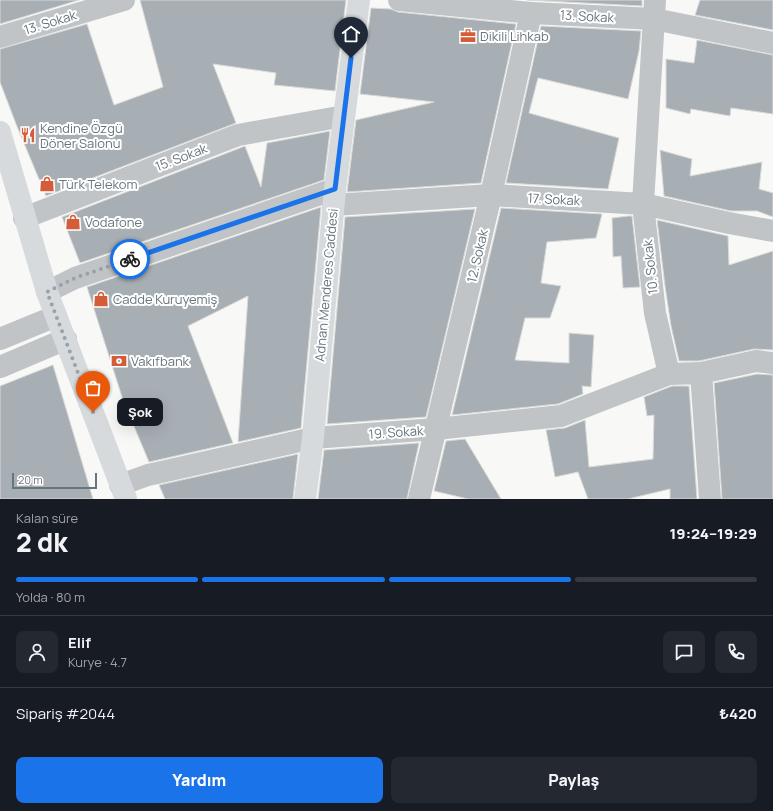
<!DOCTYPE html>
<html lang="tr">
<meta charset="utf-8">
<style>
body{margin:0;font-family:Manrope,sans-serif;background:#242831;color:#f1f3f6;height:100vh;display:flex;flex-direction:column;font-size:15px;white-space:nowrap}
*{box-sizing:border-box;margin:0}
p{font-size:13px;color:#9ea1a6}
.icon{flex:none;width:22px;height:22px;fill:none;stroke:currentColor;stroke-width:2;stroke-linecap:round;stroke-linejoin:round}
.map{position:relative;height:499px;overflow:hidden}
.details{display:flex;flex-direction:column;background:#171b24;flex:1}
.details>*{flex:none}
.scale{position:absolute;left:12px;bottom:10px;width:85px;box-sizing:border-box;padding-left:4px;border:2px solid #66747e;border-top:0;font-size:11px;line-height:14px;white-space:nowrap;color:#66747e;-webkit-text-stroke:3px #fff;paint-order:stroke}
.pin{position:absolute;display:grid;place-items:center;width:34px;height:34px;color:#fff;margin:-41px -17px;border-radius:50% 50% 50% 0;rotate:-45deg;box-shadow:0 0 4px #0007}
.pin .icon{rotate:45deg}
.courier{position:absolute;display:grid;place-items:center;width:40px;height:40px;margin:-20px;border:3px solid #1a73e8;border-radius:50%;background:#fff;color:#222;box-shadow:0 1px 5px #0007}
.bubble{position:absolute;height:28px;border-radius:8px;background:#171b24;box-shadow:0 4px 16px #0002;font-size:13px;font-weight:800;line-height:28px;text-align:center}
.head em{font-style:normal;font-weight:800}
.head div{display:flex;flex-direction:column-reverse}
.head{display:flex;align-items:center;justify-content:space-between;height:68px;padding:0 16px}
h1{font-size:26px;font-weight:800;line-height:30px}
.bar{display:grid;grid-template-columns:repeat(4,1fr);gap:6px 4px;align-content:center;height:48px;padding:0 16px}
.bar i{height:5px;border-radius:3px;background:#363941}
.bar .on{background:#1a73e8}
.bar p{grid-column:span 4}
.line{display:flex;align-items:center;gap:10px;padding:0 16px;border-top:1px solid #363941}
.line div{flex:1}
.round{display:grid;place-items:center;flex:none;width:42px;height:42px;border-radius:8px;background:#242831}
.button{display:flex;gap:8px;margin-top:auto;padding:8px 16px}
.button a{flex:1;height:46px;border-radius:8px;background:#1a73e8;color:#fff;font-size:16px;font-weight:800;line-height:46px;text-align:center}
.button a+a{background:#242831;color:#f1f3f6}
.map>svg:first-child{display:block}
.building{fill:#a8afb4;stroke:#dadad8}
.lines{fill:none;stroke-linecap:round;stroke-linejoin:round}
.street{stroke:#c0c4c7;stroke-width:22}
.secondary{stroke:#d6dadd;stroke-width:22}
.done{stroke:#99a2a8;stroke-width:4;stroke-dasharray:0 7.2}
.route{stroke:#1a73e8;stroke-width:5}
.labels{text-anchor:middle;stroke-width:4;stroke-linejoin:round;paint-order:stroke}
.street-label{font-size:13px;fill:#66747e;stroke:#fff}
.poi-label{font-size:13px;fill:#66747e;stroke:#fff;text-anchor:start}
</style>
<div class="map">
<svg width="773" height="499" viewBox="0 0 773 499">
<rect width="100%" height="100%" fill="#f8f8f6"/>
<!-- building -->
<g class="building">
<path d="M0,0H79L0,24Z"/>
<path d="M140,0H346L335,91L274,85L276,73L213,64L236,123L46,196L16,124L0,82V49L87,24L114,105L163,87Z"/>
<path d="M527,0H642V6Z"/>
<path d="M700,0H773V30L695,15Z"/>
<path d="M371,8L391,9L398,12L516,24L481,183L347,192L356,120L434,102L360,94Z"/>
<path d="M541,26L641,31L639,51L628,99L538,78L529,113L619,138L608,189L506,183Z"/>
<path d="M697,40L773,55V114L731,108L730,116L691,109L690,114L666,108V59L694,63Z"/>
<path d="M330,131L324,180L80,263L62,217L245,146L261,187L267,143Z"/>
<path d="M660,150L692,159L690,176L762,162L759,189L773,193V217L757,211H731L664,196Z"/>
<path d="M321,207L301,428L238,442L248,296L188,326L233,443L149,462L123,400L87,287Z"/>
<path d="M501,208L602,214L596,238L547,242L541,283L561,286L550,318H525L515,360L569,363V333L594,335L591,387L582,386L583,394L558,404L452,415Z"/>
<path d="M475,209L426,417L327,424L345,217Z"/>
<path d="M628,216H632L640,287L623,288L621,256L613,257L612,218Z"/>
<path d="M657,220L728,236L729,265L773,251V350L754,349L699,361H679L671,326L665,286Z"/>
<path d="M53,365L93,499H0V386Z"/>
<path d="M757,374L773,375V499H722L714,383Z"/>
<path d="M672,386H689L697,499H670V489L628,499H588L578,472L555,477L546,430L565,428L585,420L589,467L653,459L654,415L647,416L644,397Z"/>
<path d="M465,439L501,499H468L434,491L446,441Z"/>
<path d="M419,443L407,499H318L324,450Z"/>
<path d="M298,454L293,499H165L159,485Z"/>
</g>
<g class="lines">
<!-- street -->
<g class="street">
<path d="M399,0L531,13L654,19L773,43"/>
<path d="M655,0L643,204L655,313L669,374L701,373L710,499"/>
<path d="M0,37L124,0"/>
<path d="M333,205L491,195L643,204L729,223L773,231"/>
<path d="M24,218L238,135L344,116"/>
<path d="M47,292L75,278L335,189"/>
<path d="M0,339L56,316"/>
<path d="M0,367L66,339"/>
<path d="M701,373L756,361L773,363"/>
<path d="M120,485L148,475L313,438L436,429L561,416L669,374"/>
<path d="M419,499L491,195L531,13"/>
</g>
<!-- secondary -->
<g class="secondary">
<path d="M0,132L47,292L126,499"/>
<path d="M305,499L313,438L335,189L359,0"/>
</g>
</g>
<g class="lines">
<!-- done -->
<path class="done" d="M93,412L47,292L75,278L130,259"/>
<!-- route -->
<path class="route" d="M130,259L335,189L351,58"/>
</g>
<!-- icons -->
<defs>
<symbol id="office-bare" viewBox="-9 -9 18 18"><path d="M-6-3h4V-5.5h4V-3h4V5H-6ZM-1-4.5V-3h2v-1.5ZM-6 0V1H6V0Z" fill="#d45c39" stroke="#fff" stroke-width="2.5" paint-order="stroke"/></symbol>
<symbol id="restaurant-bare" viewBox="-9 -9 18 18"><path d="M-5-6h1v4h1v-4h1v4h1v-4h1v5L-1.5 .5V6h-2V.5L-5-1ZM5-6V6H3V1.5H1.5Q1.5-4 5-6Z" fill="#d45c39" stroke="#fff" stroke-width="2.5" paint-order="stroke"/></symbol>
<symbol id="shop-bare" viewBox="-9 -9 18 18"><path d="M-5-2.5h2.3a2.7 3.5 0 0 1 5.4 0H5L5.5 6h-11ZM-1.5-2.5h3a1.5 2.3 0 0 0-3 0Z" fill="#d45c39" stroke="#fff" stroke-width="2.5" paint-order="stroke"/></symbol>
<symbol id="bank-bare" viewBox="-9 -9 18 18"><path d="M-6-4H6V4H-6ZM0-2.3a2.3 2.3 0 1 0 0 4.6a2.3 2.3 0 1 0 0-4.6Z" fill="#d45c39" stroke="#fff" stroke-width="2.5" paint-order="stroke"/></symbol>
</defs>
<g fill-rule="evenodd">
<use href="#office-bare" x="457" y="25" width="22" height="22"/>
<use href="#restaurant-bare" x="17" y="124" width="22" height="22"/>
<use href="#shop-bare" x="36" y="173" width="22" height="22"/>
<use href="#shop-bare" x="62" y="211" width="22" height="22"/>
<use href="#shop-bare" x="90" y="288" width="22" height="22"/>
<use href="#bank-bare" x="108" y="350" width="22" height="22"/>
</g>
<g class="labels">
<!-- street labels -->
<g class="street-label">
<text transform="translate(587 16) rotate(3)" y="5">13. Sokak</text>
<text transform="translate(50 22) rotate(-17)" y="5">13. Sokak</text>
<text transform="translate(181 157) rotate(-21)" y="5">15. Sokak</text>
<text transform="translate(554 199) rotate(3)" y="5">17. Sokak</text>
<text transform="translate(477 256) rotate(-77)" y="5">12. Sokak</text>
<text transform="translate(650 267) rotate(-96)" y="5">10. Sokak</text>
<text transform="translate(326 285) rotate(-85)" y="5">Adnan Menderes Caddesi</text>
<text transform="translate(396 432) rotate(-4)" y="5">19. Sokak</text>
</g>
<!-- poi labels -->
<g class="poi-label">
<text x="480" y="41">Dikili Lihkab</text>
<text x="40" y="133">Kendine Özgü<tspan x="40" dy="15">Döner Salonu</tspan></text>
<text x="59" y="189">Türk Telekom</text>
<text x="85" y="227">Vodafone</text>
<text x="113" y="304">Cadde Kuruyemiş</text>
<text x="131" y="366">Vakıfbank</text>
</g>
</g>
</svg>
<div class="scale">20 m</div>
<div class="pin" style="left:93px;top:412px;background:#ea580c"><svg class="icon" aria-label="bag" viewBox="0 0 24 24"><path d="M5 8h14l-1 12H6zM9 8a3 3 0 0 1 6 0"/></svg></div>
<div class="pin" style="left:351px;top:58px;background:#1f2937"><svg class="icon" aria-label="home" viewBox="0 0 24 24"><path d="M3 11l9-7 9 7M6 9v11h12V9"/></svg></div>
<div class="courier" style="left:130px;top:259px"><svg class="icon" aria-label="bike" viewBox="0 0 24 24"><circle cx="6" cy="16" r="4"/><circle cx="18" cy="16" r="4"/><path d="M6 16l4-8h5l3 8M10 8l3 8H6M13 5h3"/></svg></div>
<div class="bubble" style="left:117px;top:398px;width:46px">Şok</div>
</div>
<section class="details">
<div class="head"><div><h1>2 dk</h1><p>Kalan süre</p></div><em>19:24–19:29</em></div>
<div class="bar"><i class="on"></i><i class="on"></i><i class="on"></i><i></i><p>Yolda · 80 m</p></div>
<div class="line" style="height:72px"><a class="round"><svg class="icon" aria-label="person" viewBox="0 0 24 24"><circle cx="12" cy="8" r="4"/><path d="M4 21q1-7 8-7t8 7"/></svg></a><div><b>Elif</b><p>Kurye · 4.7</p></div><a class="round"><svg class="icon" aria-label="chat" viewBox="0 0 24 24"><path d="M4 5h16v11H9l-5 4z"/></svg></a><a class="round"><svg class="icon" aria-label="phone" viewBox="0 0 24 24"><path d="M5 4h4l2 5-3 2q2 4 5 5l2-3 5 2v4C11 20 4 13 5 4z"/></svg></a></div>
<div class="line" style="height:52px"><div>Sipariş #2044</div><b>₺420</b></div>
<div class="button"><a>Yardım</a><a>Paylaş</a></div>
</section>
